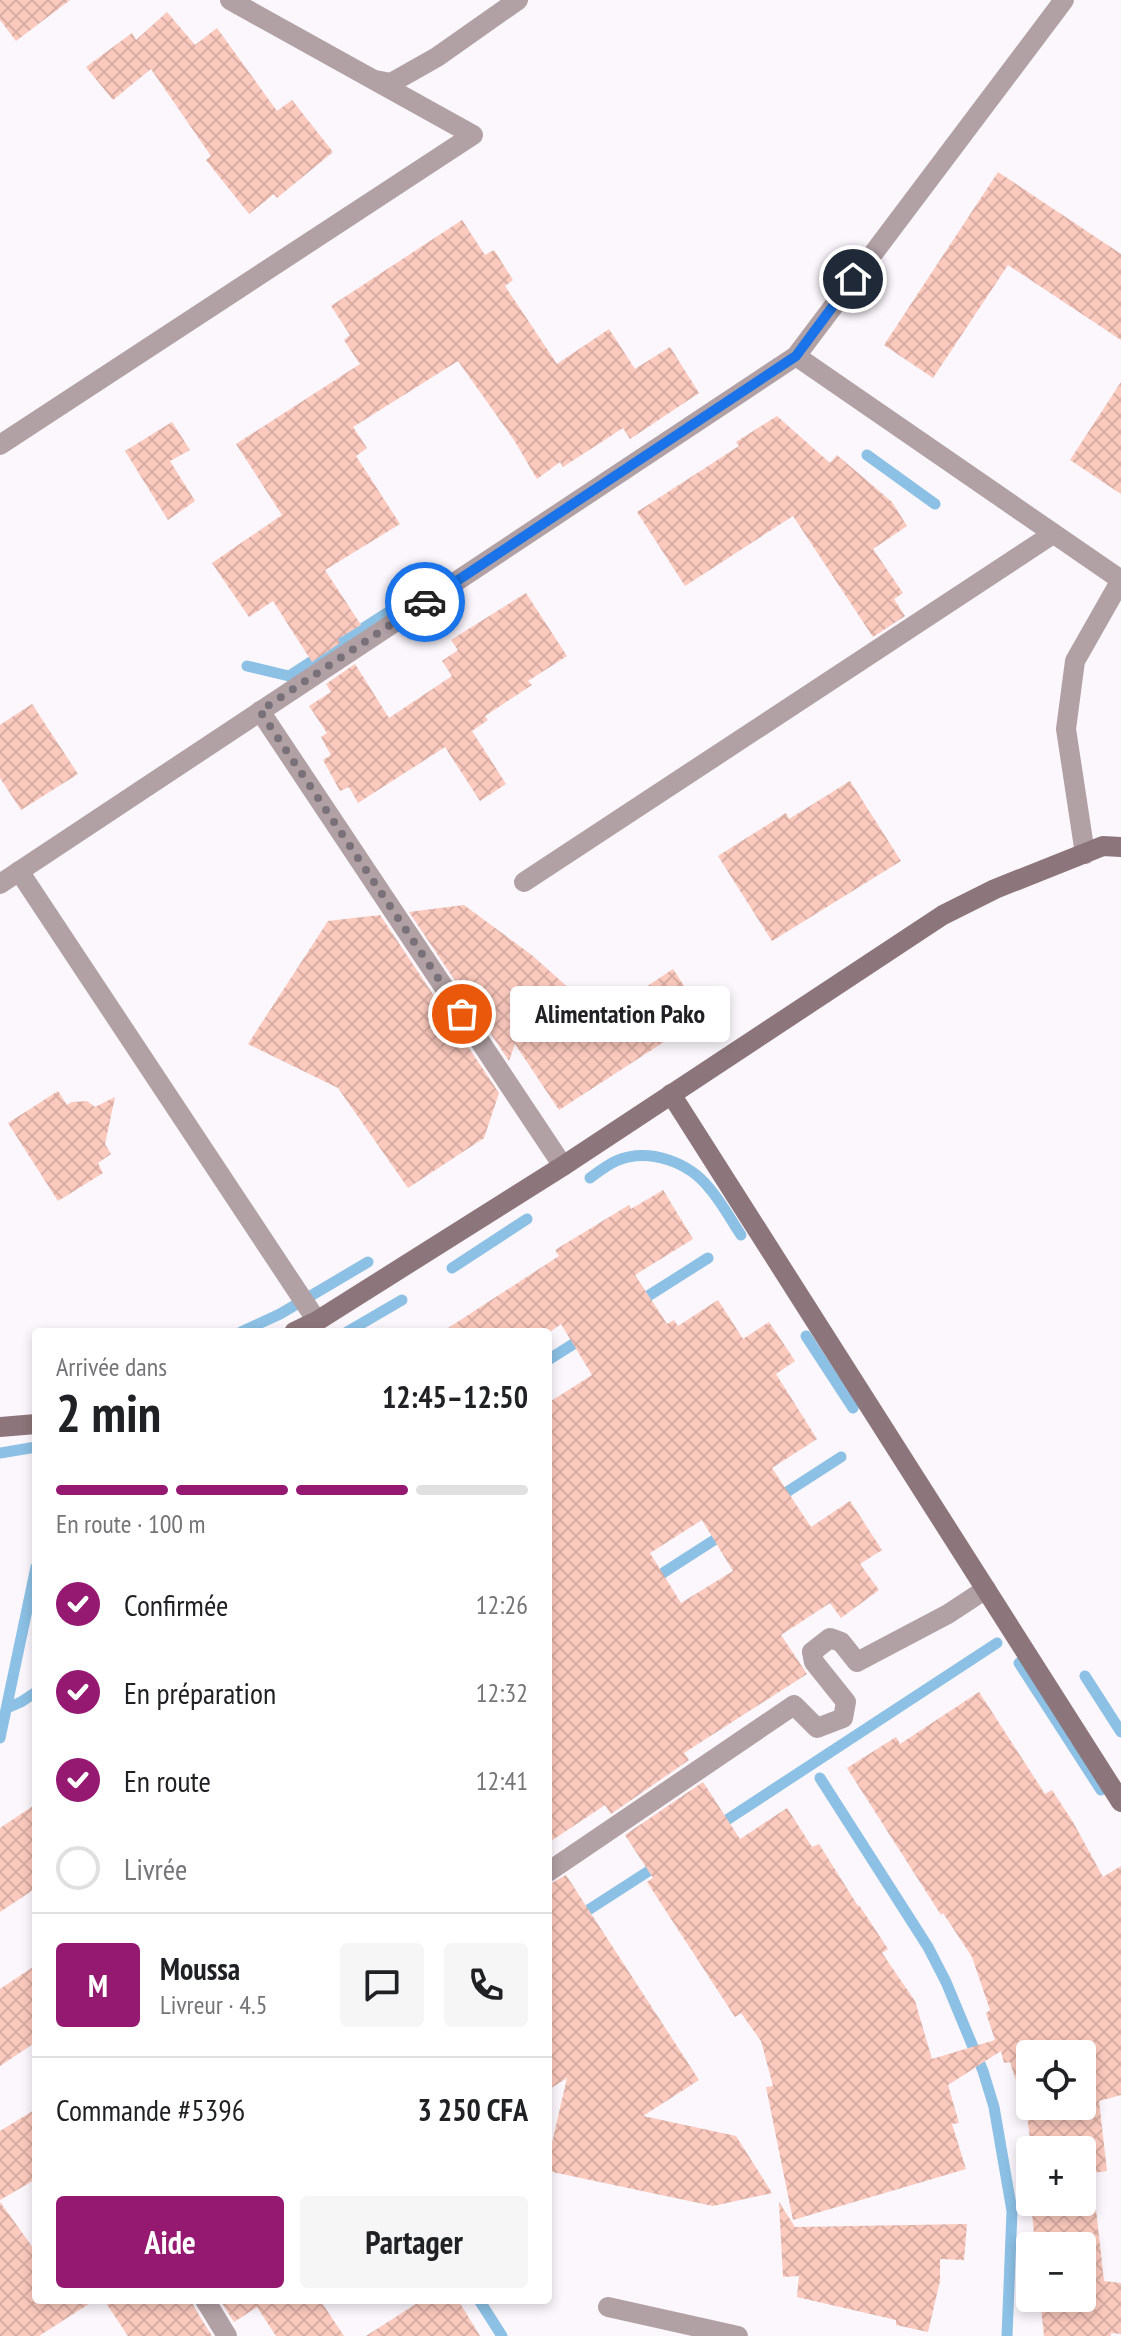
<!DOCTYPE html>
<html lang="fr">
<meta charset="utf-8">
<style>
body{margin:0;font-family:"PT Sans Narrow",sans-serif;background:#f6f6f6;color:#202124;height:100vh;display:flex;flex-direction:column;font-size:30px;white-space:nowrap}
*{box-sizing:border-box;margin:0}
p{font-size:26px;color:#757577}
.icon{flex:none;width:44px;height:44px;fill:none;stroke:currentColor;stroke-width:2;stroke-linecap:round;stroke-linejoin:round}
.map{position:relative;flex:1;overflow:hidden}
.side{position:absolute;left:32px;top:1328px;width:520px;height:976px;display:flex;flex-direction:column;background:#fff;border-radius:8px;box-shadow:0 4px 12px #0003}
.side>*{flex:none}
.buttons{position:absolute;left:1016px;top:2040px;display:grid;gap:16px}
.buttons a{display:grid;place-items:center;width:80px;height:80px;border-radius:8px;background:#fff;box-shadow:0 4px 12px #0003;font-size:40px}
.pin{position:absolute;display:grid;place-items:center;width:68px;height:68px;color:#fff;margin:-34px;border:4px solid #fff;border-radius:50%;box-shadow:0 2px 8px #0007}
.courier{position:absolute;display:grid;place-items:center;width:80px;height:80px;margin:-40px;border:6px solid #1a73e8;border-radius:50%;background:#fff;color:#222;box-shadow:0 2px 10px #0007}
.bubble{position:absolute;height:56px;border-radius:8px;background:#fff;box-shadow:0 4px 12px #0003;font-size:26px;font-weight:700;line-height:56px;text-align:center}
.head em{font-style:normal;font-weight:700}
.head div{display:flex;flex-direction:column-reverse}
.head{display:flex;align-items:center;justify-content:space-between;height:136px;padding:0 24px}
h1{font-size:52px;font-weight:700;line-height:60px}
.bar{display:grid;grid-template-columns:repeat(4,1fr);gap:12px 8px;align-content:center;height:96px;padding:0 24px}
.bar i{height:10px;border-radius:6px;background:#e0e0e0}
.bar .on{background:#951871}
.bar p{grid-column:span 4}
.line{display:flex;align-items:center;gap:20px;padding:0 24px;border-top:2px solid #e0e0e0}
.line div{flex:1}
.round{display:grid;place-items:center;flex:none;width:84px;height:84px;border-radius:8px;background:#f6f6f6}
ol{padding:0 24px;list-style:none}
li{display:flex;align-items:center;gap:24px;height:88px}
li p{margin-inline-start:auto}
li .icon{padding:8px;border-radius:50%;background:#951871;color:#fff;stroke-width:4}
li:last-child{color:#757577}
li i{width:44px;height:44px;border:4px solid #e0e0e0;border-radius:50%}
.primary-button{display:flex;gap:16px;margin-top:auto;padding:16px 24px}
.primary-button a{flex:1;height:92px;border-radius:8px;background:#951871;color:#fff;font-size:32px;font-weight:700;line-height:92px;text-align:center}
.primary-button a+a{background:#f6f6f6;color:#202124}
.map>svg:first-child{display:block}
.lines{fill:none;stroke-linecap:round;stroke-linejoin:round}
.stream{stroke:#8cc0e4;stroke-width:11}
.building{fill:url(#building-cross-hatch);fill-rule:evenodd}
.street{stroke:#b1a0a4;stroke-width:20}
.secondary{stroke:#8d767b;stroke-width:20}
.done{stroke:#79717a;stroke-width:8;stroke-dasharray:0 14.4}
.route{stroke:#1a73e8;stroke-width:10}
</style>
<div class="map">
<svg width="1121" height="2336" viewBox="0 0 1121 2336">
<defs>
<pattern id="building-cross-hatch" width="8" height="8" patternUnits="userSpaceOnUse" patternTransform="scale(2)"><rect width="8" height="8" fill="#fbc9bd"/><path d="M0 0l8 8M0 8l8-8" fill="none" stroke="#d8ada3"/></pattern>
</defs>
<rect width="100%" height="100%" fill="#fcf7fd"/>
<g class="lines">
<!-- stream -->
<g class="stream">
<path d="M867,455L935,504"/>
<path d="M247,666L289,676L396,607"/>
<path d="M590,1178C598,1172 607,1165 616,1161C649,1147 689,1162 710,1189C722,1203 731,1220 741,1235"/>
<path d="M452,1268L527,1219"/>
<path d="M637,1303L708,1258"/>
<path d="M241,1332L280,1314L368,1262"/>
<path d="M347,1332L402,1300"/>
<path d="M806,1336L853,1408"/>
<path d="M548,1360L586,1336"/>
<path d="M0,1453L36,1447"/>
<path d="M776,1499L841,1457"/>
<path d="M652,1580L725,1533"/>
<path d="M1019,1663L1101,1790"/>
<path d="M1085,1676L1121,1732"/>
<path d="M7,1708L21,1702L36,1692"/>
<path d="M0,1738L36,1567"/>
<path d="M820,1778L928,1947L946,1982L983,2071L994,2107L1012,2211L1007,2336"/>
<path d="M716,1827L997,1643"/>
<path d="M579,1916L658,1865"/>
<path d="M479,2300L502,2336"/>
</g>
</g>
<!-- building -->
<g class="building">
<path d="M0,0H70L16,41L0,20Z"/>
<path d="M167,12L195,45L217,28L277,111L292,100L333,152L277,198L274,194L249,214L206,160L211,156L151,69L113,100L86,67L132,33L136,40Z"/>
<path d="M998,172L1121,254V340L1008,265L933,378L884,345Z"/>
<path d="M462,220L485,255L494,250L513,280L505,286L557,364L609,329L635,369L670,347L699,393L630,439L623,428L563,467L560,462L537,479L514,440L458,361L353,427L367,448L356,456L400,524L325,570L361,625L338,639L340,643L312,662L273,601L249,617L212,563L282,515L236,444L360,364L344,340L350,335L331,306Z"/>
<path d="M1121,382V494L1070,460Z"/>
<path d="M777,416L830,463L837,455L892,502L907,526L873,549L903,593L894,599L905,616L873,637L793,516L685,586L637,512L739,446L736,442Z"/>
<path d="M172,422L190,450L170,461L195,501L168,520L125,451Z"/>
<path d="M526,593L567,656L528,681L532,685L485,716L488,720L472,731L506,784L480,801L445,747L358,803L349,787L340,791L323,760L331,755L321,737L327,733L309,706L331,692L326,684L355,664L389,718L452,676L442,661L458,650L451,640Z"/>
<path d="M32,704L78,774L21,810L0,778V725Z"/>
<path d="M850,781L901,861L772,941L718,856L786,813L789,819Z"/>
<path d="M464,905L533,956L601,1017L673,969L704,1016L559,1110L515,1044L509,1061L409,912Z"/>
<path d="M380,915L499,1093L484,1138L408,1188L338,1088L248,1044L328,921Z"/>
<path d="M58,1091L67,1105L72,1102L87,1101L95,1107L115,1097L105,1144L111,1154L98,1163L103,1173L58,1201L8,1123Z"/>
<path d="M663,1190L693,1239L635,1275L667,1324L674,1320L678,1326L718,1300L743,1339L769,1322L795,1361L776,1374L817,1439L772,1468L811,1527L850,1501L882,1550L860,1564L879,1590L841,1618L830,1603L781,1635L807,1674L684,1753L689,1760L611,1814L605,1805L548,1843V1403L592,1375L561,1324L550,1332H442L559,1256L555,1250L629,1205L631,1209ZM702,1520L733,1571L681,1603L650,1553Z"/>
<path d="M979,1692L1045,1794L1052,1790L1073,1822L1103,1877L1121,1866V2095L1099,2101L1107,2171L1092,2173L1104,2281L1121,2283V2334L1111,2333V2336H1044L1040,2298H1082V2246H1035L1031,2202H1082V2150H1031L1027,2113L1010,2062L1004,2063L1001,2051L948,2085L959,2123L952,2124L966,2169L793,2220L766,2087L773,2086L761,2041L741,2013L735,2017L647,1882L653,1878L625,1835L703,1782L740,1839L787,1808L812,1847L819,1844L858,1906L859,1905L888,1949L882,1953L915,2001L932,2059L995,2040L986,2013L990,2010L972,1957L943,1913L941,1915L847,1768L896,1737L900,1744ZM1030,2054H1082V2106H1030Z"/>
<path d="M36,1804V1888L0,1912V1828Z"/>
<path d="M566,1875L699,2080L643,2116L736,2136L772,2193L713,2206L548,2171V2160L567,2078L548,2090V1885Z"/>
<path d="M36,1965V2042L0,2066V1989Z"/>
<path d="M36,2109V2179L0,2200V2131Z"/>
<path d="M0,2202L36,2252V2300H95L39,2336H0Z"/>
<path d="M779,2202L795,2227L967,2224L964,2260L940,2259V2281L928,2332L896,2325V2320L797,2297L799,2276L783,2277Z"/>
<path d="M104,2300H192L194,2307L212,2336H128Z"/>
<path d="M220,2300H320L344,2336H276L257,2307L234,2322Z"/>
<path d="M422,2300H458L480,2336H366Z"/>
</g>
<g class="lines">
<!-- street -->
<g class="street">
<path d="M375,80L391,83L437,57L518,0"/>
<path d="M796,356L1121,580"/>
<path d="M0,445L473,135L230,0"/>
<path d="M260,711L563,1166"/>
<path d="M1085,854L1066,729L1075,661L1121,580"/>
<path d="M19,871L317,1321"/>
<path d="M524,882L1053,534"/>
<path d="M0,884L796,356L1064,0"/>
<path d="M548,1872L794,1705L817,1728L843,1718L846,1702L814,1662L812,1652L830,1638L841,1642L857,1662L948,1614L986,1589"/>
<path d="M205,2300L227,2336"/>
<path d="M608,2307L738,2336"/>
</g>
<!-- secondary -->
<g class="secondary">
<path d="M671,1094L1121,1802"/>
<path d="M294,1332L317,1321L563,1166L943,915L995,889L1103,846L1121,847"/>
<path d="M0,1427L36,1424"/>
</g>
</g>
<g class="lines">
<!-- done -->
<path class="done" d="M425,602L260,711L462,1014"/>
<!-- route -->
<path class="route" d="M425,602L796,356L853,279"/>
</g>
</svg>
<div class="buttons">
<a><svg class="icon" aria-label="locate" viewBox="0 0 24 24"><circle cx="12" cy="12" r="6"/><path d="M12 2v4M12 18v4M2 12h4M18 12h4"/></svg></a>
<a>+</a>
<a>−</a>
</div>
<div class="pin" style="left:462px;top:1014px;background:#ea580c"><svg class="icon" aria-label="bag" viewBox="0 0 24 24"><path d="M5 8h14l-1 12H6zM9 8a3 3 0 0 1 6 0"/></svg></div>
<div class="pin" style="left:853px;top:279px;background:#1f2937"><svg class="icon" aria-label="home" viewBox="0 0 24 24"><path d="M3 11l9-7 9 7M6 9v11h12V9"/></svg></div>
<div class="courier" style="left:425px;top:602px"><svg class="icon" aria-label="car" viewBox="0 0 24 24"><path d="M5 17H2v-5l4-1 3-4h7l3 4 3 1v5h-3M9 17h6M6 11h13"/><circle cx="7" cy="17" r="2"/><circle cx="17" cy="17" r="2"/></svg></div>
<div class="bubble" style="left:510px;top:986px;width:220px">Alimentation Pako</div>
<section class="side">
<div class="head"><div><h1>2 min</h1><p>Arrivée dans</p></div><em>12:45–12:50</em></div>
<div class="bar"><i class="on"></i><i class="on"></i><i class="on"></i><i></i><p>En route · 100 m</p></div>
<ol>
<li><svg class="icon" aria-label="check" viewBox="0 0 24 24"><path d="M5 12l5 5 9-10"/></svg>Confirmée<p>12:26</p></li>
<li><svg class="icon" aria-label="check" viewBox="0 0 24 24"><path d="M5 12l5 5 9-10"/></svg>En préparation<p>12:32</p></li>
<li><svg class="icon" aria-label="check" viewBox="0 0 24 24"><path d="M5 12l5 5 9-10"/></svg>En route<p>12:41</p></li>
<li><i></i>Livrée</li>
</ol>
<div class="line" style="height:144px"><b class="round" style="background:#951871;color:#fff">M</b><div><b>Moussa</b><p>Livreur · 4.5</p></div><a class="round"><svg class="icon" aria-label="chat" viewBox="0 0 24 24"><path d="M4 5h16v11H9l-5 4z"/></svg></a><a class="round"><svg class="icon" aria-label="phone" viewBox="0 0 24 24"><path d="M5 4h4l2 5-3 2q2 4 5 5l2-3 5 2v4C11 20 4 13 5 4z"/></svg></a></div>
<div class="line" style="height:104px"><div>Commande #5396</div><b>3 250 CFA</b></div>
<div class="primary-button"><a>Aide</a><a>Partager</a></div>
</section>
</div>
